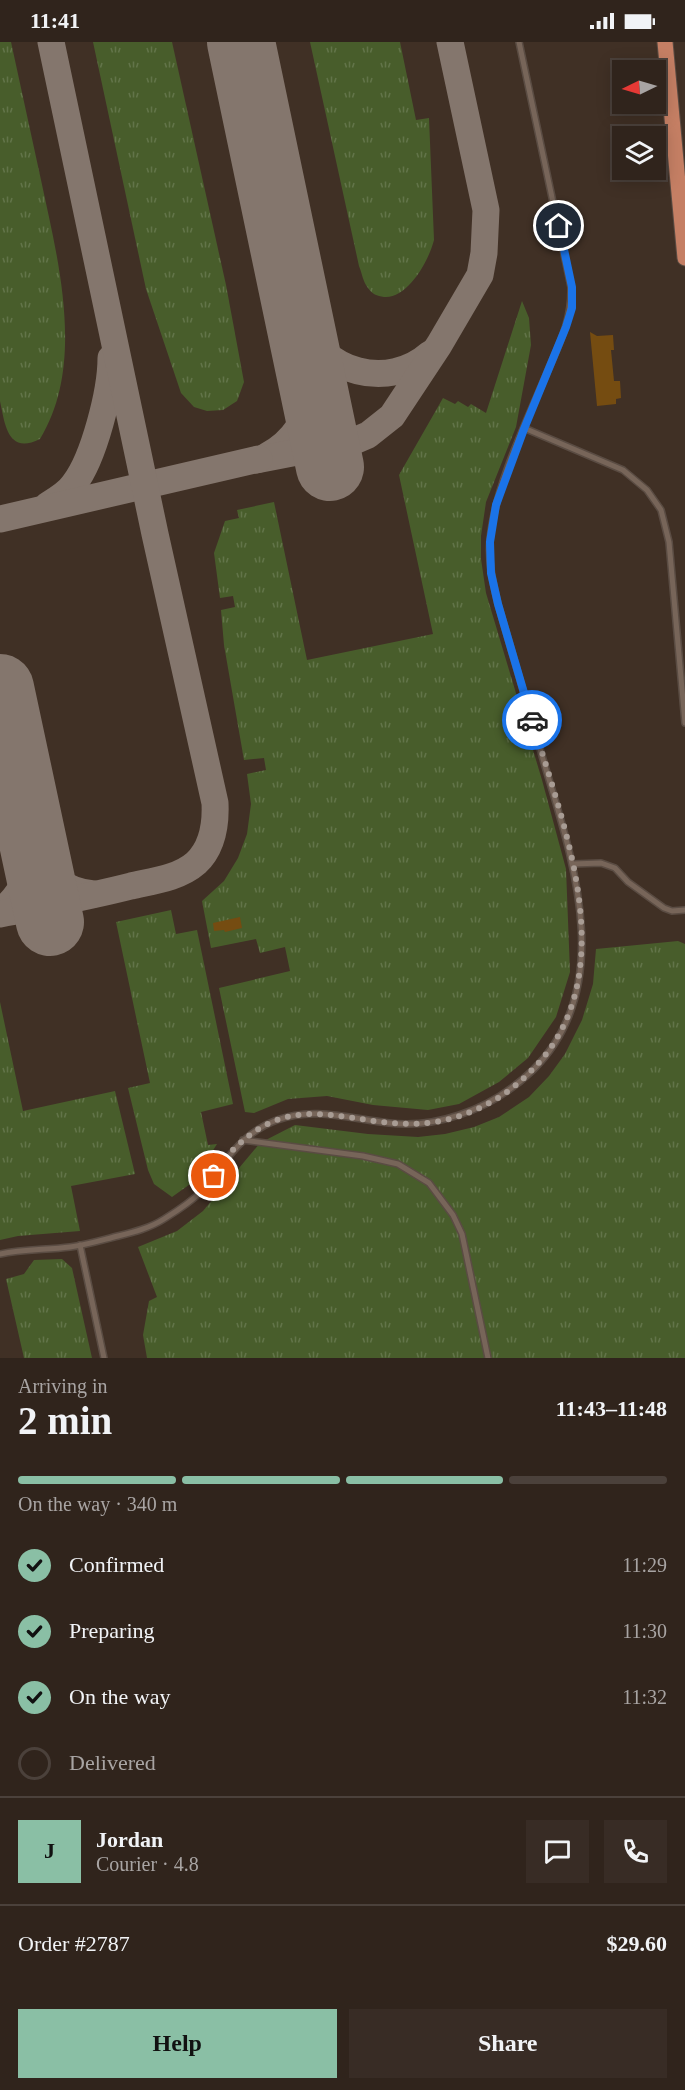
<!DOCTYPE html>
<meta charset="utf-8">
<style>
body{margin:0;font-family:Georgia,serif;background:#382c25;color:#f1f3f6;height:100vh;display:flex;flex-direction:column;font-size:22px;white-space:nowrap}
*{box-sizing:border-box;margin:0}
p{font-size:20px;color:#a8a4a3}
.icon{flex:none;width:33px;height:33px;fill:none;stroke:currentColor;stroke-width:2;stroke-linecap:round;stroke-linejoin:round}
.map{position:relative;height:1316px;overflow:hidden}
.details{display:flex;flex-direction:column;background:#30241c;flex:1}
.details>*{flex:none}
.needle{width:39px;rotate:265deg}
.controls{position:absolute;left:612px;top:18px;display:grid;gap:12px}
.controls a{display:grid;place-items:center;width:54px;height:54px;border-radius:0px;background:#30241c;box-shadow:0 3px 15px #0003,0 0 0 2px #4b413b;font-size:30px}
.pin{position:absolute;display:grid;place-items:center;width:51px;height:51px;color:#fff;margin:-26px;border:3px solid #fff;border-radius:50%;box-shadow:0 2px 6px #0007}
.courier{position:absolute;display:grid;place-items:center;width:60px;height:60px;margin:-30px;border:4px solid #1a73e8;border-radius:50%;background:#fff;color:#222;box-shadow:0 2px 8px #0007}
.head em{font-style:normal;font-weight:700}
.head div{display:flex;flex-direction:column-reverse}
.head{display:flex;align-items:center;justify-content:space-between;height:102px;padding:0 18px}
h1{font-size:39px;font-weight:700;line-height:45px}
.bar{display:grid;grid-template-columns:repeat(4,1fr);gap:9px 6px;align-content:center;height:72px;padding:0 18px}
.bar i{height:8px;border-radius:4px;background:#4b413b}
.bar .active{background:#8abfa5}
.bar p{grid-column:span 4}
.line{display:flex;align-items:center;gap:15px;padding:0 18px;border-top:2px solid #4b413b}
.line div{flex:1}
.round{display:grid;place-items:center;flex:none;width:63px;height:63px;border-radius:0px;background:#382c25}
ol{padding:0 18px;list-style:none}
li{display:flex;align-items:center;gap:18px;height:66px}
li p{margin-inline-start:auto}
li .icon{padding:6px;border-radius:50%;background:#8abfa5;color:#111;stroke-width:4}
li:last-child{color:#a8a4a3}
li i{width:33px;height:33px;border:3px solid #4b413b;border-radius:50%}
.primary-button{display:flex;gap:12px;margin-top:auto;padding:12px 18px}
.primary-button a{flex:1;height:69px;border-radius:0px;background:#8abfa5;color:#111;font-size:24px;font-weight:700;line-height:69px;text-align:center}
.primary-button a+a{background:#382c25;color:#f1f3f6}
.status{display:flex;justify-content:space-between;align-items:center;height:42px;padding:0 30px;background:#30241c;direction:ltr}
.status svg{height:16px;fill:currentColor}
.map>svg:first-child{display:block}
.grass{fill:url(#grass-tufts)}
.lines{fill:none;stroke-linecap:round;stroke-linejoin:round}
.taxiway{stroke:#84766d;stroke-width:27}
.runway{stroke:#84766d;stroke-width:68}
.building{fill:#754c11}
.lane-casing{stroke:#5a4c43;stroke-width:8}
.primary-casing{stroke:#5a4c43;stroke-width:17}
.lane{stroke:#776559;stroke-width:5}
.primary{stroke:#c57f64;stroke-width:15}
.done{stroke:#a89c94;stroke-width:6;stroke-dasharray:0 10.8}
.route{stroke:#1a73e8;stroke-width:8}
</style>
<div class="status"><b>11:41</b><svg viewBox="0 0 49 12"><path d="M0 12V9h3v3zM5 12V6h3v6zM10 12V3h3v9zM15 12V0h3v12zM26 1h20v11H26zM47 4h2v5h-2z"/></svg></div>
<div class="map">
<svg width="685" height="1316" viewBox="0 0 685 1316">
<defs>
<pattern id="grass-tufts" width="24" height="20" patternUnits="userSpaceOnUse" patternTransform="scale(1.5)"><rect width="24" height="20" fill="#485d2b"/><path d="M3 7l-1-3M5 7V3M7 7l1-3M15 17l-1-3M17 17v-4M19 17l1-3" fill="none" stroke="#627449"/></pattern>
</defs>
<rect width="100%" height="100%" fill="#403025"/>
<!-- grass -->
<g class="grass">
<path d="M0,0H11C21,46 31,92 41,138C58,218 86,322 40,397C8,413 5,383 0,359Z"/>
<path d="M93,0H172L226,243L244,340L237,359L223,368L207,369L194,365L181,351L146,247Z"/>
<path d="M310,0H400L416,78L429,76L434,198C429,218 408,257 384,255C377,254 372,252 368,246C363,240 362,231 359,224Z"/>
<path d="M522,259L529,276L531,303L516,385L486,460L481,494V517L486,551L542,738L566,827L570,930L556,975L528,1016L499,1040L459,1062L428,1068L373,1063L327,1054L288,1057L254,1071L245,1070L219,946L290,929L285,905L260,911L256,897L211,906L202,859L224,839L238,816L247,792L251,762L247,732L266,728L264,716L244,718L224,603L221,568L235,565L233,554L220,556L214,511L225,479L239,476L237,468L274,460L307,618L433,592L399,433L443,356L455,362L458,359L468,365L471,362L486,371Z"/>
<path d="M171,868L176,892L197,888L233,1062L201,1070L208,1103L217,1102L193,1140L172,1155L154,1142L148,1128L128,1046L150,1041L116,880Z"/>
<path d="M678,899L685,902V1316H147L143,1293L149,1259L157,1255L138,1205L177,1189L203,1169L260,1101L295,1083L368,1092L418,1095L445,1092L474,1085L499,1075L529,1055L549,1034L565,1012L582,978L593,942L596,907Z"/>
<path d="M0,960L23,1069L115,1049L135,1132L71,1144L80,1189L18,1194L0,1198Z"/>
<path d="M62,1217L72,1226L92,1316H24L6,1237L24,1232L34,1218Z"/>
</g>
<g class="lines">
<!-- taxiway -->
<g class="taxiway">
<path d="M275,159L303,279C322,331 388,349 430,312"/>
<path d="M267,414C292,401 312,374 311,345C310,325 303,304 299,284"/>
<path d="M256,418L354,399L368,393L392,374L439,303L480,233L484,211L486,168L450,0"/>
<path d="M48,463C58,457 68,451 74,442C94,416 111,349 111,316"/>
<path d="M0,477L259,417"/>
<path d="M34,808C47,834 65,850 94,852"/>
<path d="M0,869C21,855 30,832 34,808"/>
<path d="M0,872C44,863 88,855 131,844C153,839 179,836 196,821C213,805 216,783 215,761L155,492L51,0"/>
</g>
<!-- runway -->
<g class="runway">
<path d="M241,0L330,425"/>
<path d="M0,646L50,880"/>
</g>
</g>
<!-- building -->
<g class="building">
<path d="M590,290L597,294L613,293L614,308H611L614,339H620L621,356L616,357V362L597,364Z"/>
<path d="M240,875L242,886L225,890L224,888L214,889L213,881Z"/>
</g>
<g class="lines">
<defs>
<g id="lane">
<path d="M524,386L623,428L647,448L661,468L669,500L685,681"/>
<path d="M573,822L601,821L615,826L628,840L664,866L672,869L685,868"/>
<path d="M243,1098L363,1114L398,1122L429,1141L453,1173L462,1192L488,1316"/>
<path d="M80,1203L104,1316"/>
<path d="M0,1212C23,1207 47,1208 70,1205C86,1203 102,1198 118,1194C134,1190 150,1186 164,1177C177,1169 192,1159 203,1148C209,1142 214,1133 220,1126C235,1105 252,1087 277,1078C314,1064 351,1077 389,1081C412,1084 438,1080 459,1073C488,1064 511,1049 533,1028C616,946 574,821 545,724C529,670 514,616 498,562C493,541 488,520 490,498C495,444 525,383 546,333C559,302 572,279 571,245L519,0"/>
</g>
<path id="primary" d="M665,0L685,216"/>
</defs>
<!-- lane casing -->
<use href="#lane" class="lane-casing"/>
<!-- primary casing -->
<use href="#primary" class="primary-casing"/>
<!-- lane -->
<use href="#lane" class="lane"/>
<!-- primary -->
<use href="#primary" class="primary"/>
</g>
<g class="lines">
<!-- done -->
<path class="done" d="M214,1134C221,1124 227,1113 236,1105C301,1041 360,1092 435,1080C471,1074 505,1056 530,1030C626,936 565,788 532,678"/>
<!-- route -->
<path class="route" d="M532,678L498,562L491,531L490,500L496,463L524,387L566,285L572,266V245L559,184"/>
</g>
</svg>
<div class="controls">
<a><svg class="needle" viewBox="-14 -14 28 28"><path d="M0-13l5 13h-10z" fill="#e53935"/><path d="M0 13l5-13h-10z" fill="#a8a4a3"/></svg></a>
<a><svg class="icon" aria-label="layers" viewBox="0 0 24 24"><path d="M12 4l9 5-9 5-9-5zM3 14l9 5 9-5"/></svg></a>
</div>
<div class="pin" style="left:214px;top:1134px;background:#ea580c"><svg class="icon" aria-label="bag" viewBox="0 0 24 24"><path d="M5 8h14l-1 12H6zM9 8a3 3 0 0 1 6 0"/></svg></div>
<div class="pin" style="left:559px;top:184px;background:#1f2937"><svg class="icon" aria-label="home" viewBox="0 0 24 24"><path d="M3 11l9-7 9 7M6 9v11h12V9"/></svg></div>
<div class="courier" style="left:532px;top:678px"><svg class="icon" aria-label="car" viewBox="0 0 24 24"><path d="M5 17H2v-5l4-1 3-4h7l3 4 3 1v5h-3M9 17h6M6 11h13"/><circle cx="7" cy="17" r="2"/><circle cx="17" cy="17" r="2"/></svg></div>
</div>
<section class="details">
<div class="head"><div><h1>2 min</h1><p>Arriving in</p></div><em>11:43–11:48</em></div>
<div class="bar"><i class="active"></i><i class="active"></i><i class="active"></i><i></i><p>On the way · 340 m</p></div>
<ol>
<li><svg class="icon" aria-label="check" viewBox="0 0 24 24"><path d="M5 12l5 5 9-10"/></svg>Confirmed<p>11:29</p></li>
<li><svg class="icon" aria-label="check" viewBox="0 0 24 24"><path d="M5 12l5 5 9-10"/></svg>Preparing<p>11:30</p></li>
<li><svg class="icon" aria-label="check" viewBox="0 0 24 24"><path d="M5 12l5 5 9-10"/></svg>On the way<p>11:32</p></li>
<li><i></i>Delivered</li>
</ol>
<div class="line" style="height:108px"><b class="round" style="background:#8abfa5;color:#111">J</b><div><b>Jordan</b><p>Courier · 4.8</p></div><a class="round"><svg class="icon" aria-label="chat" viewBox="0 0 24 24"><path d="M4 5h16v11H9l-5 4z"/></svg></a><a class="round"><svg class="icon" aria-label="phone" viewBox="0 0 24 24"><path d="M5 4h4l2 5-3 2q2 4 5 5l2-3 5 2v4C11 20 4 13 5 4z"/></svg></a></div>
<div class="line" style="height:78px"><div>Order #2787</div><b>$29.60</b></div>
<div class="primary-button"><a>Help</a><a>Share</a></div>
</section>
